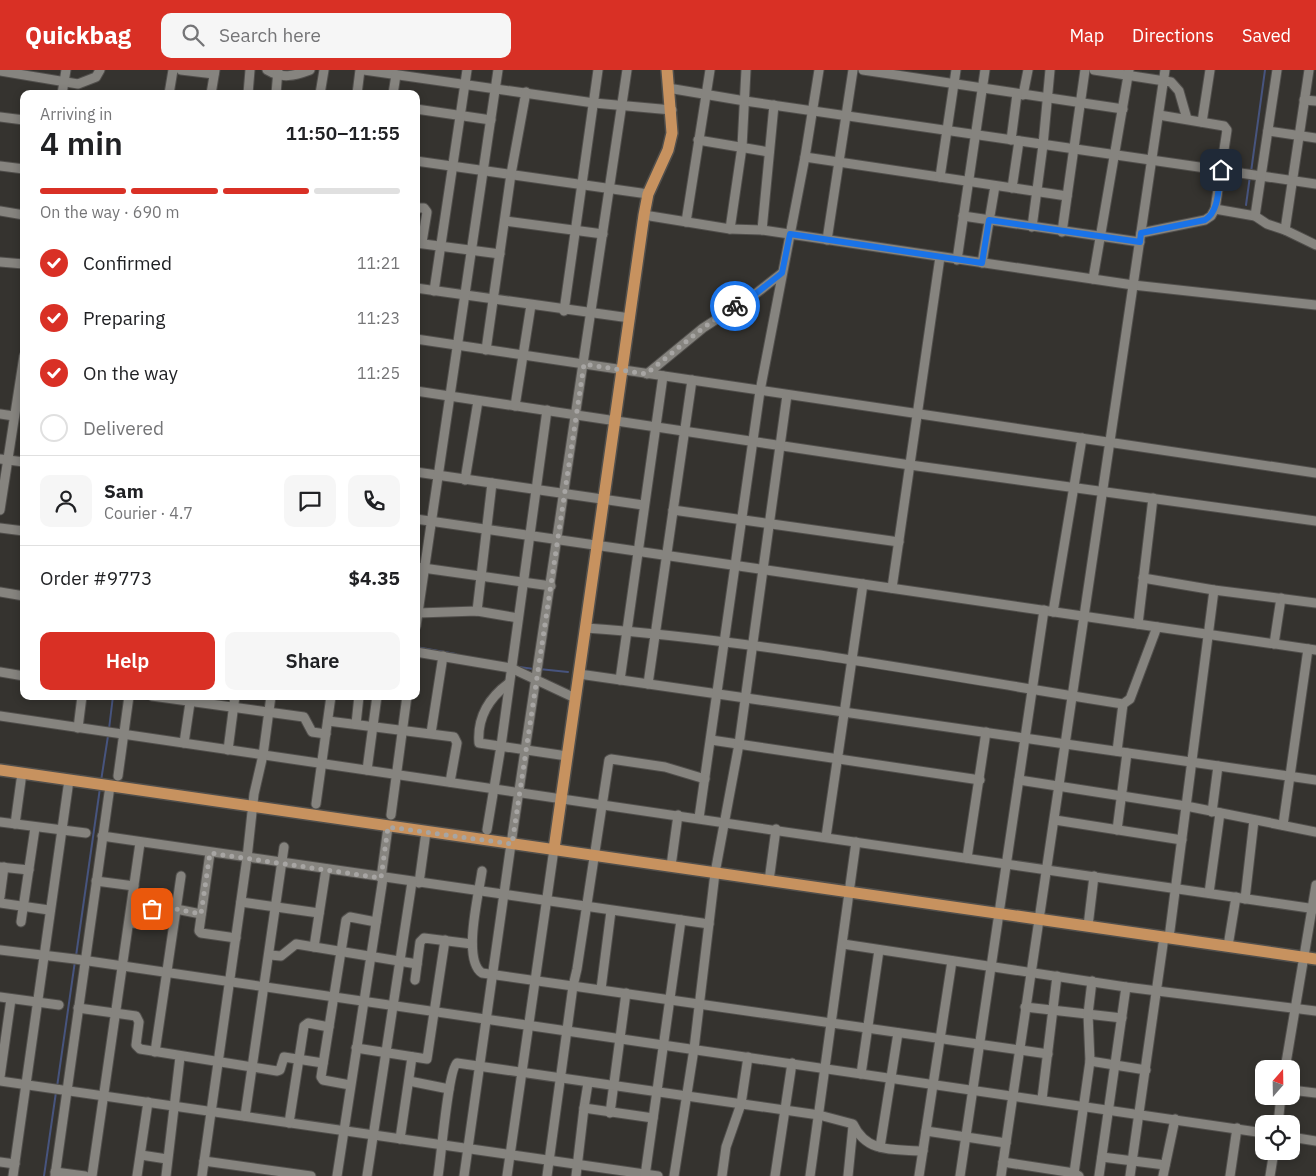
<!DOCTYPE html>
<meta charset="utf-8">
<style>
body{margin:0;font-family:"IBM Plex Sans",sans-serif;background:#f6f6f6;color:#202124;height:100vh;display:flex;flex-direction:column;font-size:19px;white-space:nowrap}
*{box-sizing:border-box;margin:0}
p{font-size:16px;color:#757577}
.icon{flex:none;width:28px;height:28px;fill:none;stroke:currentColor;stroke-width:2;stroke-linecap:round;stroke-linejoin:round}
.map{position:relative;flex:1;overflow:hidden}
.sheet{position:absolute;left:20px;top:20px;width:400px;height:610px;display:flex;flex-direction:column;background:#fff;border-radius:10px;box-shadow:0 2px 8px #0003}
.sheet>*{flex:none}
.needle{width:32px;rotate:20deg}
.buttons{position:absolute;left:1255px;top:990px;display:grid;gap:10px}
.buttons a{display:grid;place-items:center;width:45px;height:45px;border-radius:10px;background:#fff;box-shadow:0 2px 8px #0003;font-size:25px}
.pin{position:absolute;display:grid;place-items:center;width:42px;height:42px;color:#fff;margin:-21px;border-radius:10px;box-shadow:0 2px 8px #0006}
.courier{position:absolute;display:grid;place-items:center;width:50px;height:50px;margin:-25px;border:4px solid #1a73e8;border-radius:50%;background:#fff;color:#222;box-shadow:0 1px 6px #0007}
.head em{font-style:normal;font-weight:600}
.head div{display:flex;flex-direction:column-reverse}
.head{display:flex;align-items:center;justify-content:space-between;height:85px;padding:0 20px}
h1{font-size:32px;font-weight:600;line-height:38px}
.bar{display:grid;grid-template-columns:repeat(4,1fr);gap:8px 5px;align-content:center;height:60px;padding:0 20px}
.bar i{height:6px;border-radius:4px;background:#e0e0e0}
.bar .current{background:#d93025}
.bar p{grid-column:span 4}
.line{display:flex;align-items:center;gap:12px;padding:0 20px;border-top:1px solid #e0e0e0}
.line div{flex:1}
.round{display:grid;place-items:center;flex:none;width:52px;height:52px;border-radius:10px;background:#f6f6f6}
ol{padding:0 20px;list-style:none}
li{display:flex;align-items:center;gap:15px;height:55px}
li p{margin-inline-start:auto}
li .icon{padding:5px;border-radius:50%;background:#d93025;color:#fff;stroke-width:4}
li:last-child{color:#757577}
li i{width:28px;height:28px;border:2px solid #e0e0e0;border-radius:50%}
.cta{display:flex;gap:10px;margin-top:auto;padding:10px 20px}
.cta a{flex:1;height:58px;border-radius:10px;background:#d93025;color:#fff;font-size:20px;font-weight:600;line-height:58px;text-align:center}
.cta a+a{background:#f6f6f6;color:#202124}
header{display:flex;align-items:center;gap:30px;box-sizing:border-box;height:70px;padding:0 25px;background:#d93025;color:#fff}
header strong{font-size:24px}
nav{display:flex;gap:28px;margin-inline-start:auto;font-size:18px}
.search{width:350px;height:45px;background:#f6f6f6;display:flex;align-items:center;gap:12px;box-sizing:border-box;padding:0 18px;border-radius:10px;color:#757577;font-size:19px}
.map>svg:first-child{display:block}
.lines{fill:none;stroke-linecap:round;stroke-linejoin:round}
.stream{stroke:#47547e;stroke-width:2}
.minor-casing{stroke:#514f4c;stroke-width:11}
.major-casing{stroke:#514f4c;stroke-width:14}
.minor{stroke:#86847f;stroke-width:9}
.major{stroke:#c7925f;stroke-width:11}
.done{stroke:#a7a5a3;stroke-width:5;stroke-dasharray:0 9}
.route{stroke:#1a73e8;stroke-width:6}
</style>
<header>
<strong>Quickbag</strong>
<div class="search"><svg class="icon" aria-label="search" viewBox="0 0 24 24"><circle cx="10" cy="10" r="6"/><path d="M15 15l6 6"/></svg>Search here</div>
<nav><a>Map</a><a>Directions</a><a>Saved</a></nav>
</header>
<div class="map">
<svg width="1316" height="1106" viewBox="0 0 1316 1106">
<rect width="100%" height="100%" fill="#35332f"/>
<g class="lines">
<!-- stream -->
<g class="stream">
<path d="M1251,102L1265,0"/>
<path d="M1246,135L1250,106"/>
<path d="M416,577L456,584"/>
<path d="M519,597L534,599"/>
<path d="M539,599L568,602"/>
<path d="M109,659L113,626"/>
<path d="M101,711L108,666"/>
<path d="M76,886L100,718"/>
<path d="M57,1017L75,891"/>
<path d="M44,1106L56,1022"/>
</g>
<defs>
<g id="minor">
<path d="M181,0L214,4"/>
<path d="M267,0C282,9 294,6 310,0"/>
<path d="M364,0L594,33L672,40"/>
<path d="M863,0L1123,39"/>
<path d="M1094,0L1171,12L1179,21L1187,49"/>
<path d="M1309,0L1285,160L1316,175"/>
<path d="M0,1L78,14L96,7L100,0"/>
<path d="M668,18L745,31L1316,114"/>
<path d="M62,24L66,0"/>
<path d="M169,24L173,0"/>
<path d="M211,24L215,0"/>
<path d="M248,24L250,0"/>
<path d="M276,24L278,0"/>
<path d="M320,24L324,0"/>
<path d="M357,24L360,0"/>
<path d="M393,24L396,5"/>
<path d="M1023,25L1028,0"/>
<path d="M1304,30L1316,31"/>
<path d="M416,39L491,50"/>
<path d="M0,47L24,50"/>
<path d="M1202,52L1210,0"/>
<path d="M1268,61L1316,68"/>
<path d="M698,70L769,82"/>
<path d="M1011,70L1017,24"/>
<path d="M805,87L1067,126"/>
<path d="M416,91L648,124"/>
<path d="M0,96L24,99"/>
<path d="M940,107L956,0"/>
<path d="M1012,118L1019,71"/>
<path d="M416,138H424L427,142L422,172"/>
<path d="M1215,139L1255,146L1267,154L1285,160"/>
<path d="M0,141L24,145"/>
<path d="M644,145L730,159L762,160L1133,215L1316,235"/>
<path d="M963,146L1140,172"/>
<path d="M1255,146L1277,0"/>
<path d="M505,151L603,164"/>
<path d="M686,152L710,0"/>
<path d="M1032,157L1043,75L1050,0"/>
<path d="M730,159L742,77L746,0"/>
<path d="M762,160L774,35"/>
<path d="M1062,162L1085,0"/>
<path d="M1141,163L1205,150L1211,146L1215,139L1227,60L1224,56L1159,45"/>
<path d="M827,170L853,0"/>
<path d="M416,173L500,184"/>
<path d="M957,190L985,0"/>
<path d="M0,192L24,194"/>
<path d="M982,193L995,116"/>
<path d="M1093,209L1129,0"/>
<path d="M416,218L630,248"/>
<path d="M434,221L467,0"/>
<path d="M564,241L598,0"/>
<path d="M416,269L1316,403"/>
<path d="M486,280L511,104L526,22"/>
<path d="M647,304L703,258L754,225L782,203"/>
<path d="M416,321L910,395L1316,451"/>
<path d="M515,336L531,235"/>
<path d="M0,344L14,346"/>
<path d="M0,389L24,392"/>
<path d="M416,402L643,435"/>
<path d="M465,410L478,331"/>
<path d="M0,440L24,286"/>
<path d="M673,440L899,472"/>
<path d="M416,449L1316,580"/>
<path d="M0,458L24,461"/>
<path d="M416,497L551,516"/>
<path d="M1143,508L1214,520L1316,533"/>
<path d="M892,518L940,187"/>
<path d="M0,522L24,526"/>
<path d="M477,541L492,413"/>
<path d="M1053,542L1082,368"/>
<path d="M418,543L477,541L518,548"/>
<path d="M1138,554L1153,428"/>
<path d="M416,556L498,0"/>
<path d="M586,558C766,571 945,606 1123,634L1130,629L1157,557"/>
<path d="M1274,574L1281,528"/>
<path d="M416,582L511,598L575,628"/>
<path d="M0,602L24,606"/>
<path d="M579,604L1316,710"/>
<path d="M620,610L663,306"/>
<path d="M509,613C490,627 477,647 479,673L567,686"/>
<path d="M648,614L692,310"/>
<path d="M152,626L304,647L312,662L326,664"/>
<path d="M0,646C439,711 877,776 1316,839"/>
<path d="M328,651L454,667L457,673L450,712"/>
<path d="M356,654L359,626"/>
<path d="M78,658L82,626"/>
<path d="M431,663L443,586"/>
<path d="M711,670L980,710"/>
<path d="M184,673L191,626"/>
<path d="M228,680L235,626"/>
<path d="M1117,681L1123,634"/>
<path d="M367,700L377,626"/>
<path d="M118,706L129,626"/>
<path d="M1019,710L1186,736L1316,762"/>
<path d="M316,734L331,626"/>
<path d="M1212,742L1218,696"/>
<path d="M391,745L407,626"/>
<path d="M699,748L760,321L805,87L819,0"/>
<path d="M1055,750L1182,770"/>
<path d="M0,752L86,763"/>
<path d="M15,754L22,703"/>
<path d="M1283,755L1308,579"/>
<path d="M487,760L501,676L547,340"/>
<path d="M1117,760L1127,683"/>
<path d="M102,766L709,854"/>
<path d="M826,767L863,514"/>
<path d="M210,783L199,861L201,863L236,868"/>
<path d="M967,788L986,662"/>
<path d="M671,796L678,745"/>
<path d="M0,797L29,800"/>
<path d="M482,801C479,823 462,890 482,903L1048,984"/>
<path d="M381,808L388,757"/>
<path d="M96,811L134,816"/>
<path d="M769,811L776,759"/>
<path d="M419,813L426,762"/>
<path d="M1209,823L1220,743"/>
<path d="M0,827L4,797"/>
<path d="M1245,829L1254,750"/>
<path d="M241,832L319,843"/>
<path d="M0,833L49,840"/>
<path d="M21,852L35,758"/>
<path d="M129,853L148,854C153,849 149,840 156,835L201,844"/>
<path d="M1088,856L1094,806"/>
<path d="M1169,868L1214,520"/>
<path d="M843,874L1126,917L1316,941"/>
<path d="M1228,876L1236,827"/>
<path d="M314,877L326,799"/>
<path d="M0,880L75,889L1264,1063"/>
<path d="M270,885L281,886L296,874L417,894"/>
<path d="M415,910L420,872L424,868L472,874"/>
<path d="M601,919L611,841"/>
<path d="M0,927L59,935"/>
<path d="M1025,937L1122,948"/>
<path d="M78,938L136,946L139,952L136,975L140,979L277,1001L280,1000L284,987L323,993"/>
<path d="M356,978L427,989L445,870"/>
<path d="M155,982L181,806"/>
<path d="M1090,991L1146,1000"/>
<path d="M1285,999L1316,815"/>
<path d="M861,1004L879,880"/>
<path d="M0,1007L11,929"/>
<path d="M0,1011L658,1106"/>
<path d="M409,1011L449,1019"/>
<path d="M588,1013L584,1038L653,1048"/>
<path d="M350,1015L323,1010L321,1007L346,850L350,847L376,852"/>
<path d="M1291,1020L1316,1023"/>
<path d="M1042,1029L1057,906"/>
<path d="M610,1043L626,923"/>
<path d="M245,1046L284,777"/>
<path d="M289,1053L304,956L308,953L329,957"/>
<path d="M1278,1054L1281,1026"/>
<path d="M926,1061L1006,1073"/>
<path d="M1291,1067L1316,1071"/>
<path d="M400,1069L412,987"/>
<path d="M880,1077L898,963"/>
<path d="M141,1085L167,1089"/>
<path d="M1102,1087L1165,1095"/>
<path d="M204,1091L311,1106"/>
<path d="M0,1092L15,1094"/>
<path d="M1003,1092L1074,1103L1079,1106"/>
<path d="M55,1102L85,1106"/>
<path d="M1074,1103L1090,991L1088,944L1092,911"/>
<path d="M13,1106L69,710"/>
<path d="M55,1106L110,716"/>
<path d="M92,1106L140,773"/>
<path d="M137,1106L148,1032"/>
<path d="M166,1106L180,987"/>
<path d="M202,1106L247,788L254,724L263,685L271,626"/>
<path d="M337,1106L383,808"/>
<path d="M367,1106L412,812"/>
<path d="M438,1106C441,1089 448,1000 457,993L819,1045L853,1054C867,1084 894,1079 923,1081"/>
<path d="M464,1106L511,774L627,0"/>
<path d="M507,1106L554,779"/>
<path d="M547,1106L573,916L577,899L609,690L611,689L665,697L705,709"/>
<path d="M576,1106L584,1038"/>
<path d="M645,1106L681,850"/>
<path d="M674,1106L694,979L715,803L739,674L787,325"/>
<path d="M722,1106L726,1077L741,1034L748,987"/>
<path d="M775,1106L792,993"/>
<path d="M810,1106L856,772"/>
<path d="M848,1106L853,1056"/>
<path d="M919,1106L952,891"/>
<path d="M960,1106L1044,540"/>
<path d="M1001,1106L1165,0"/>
<path d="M1099,1106L1126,917"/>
<path d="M1130,1106L1164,867"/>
<path d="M1163,1106L1175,1049"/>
<path d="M1230,1106L1237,1058"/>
<path d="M1270,1106L1274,1081"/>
</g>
<g id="major">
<path d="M0,700L1316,889"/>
<path d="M554,779L644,145L648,124L668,80L672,63L667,0"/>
</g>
</defs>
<!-- minor casing -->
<use href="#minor" class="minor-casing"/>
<!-- major casing -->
<use href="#major" class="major-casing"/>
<!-- minor -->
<use href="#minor" class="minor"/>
<!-- major -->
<use href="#major" class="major"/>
</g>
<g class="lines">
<!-- done -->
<path class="done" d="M152,839L157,835L201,844L210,783L381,808L388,757L512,774L584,294L646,304L703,258L735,236"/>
<!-- route -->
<path class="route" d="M735,236L754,225L782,203L790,164L982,193L989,150L1140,172L1141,163L1205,150C1220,141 1218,116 1221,100"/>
</g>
</svg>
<div class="buttons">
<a><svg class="needle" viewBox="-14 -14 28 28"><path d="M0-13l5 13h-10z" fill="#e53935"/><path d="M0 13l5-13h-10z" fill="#757577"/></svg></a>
<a><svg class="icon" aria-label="locate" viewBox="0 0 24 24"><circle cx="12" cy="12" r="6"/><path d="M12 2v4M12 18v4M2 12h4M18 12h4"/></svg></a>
</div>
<div class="pin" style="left:152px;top:839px;background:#ea580c"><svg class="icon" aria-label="bag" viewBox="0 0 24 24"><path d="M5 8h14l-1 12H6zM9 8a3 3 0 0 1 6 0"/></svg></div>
<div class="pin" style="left:1221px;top:100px;background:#1f2937"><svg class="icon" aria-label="home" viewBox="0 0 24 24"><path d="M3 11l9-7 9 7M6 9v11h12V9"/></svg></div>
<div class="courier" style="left:735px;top:236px"><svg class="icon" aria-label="bike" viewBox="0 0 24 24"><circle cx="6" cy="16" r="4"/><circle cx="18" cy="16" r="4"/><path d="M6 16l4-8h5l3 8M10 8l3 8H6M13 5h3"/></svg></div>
<section class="sheet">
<div class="head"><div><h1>4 min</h1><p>Arriving in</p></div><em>11:50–11:55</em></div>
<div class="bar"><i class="current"></i><i class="current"></i><i class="current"></i><i></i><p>On the way · 690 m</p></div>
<ol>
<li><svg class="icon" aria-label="check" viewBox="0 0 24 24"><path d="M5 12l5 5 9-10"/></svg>Confirmed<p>11:21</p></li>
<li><svg class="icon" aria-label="check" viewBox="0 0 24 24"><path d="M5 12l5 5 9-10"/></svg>Preparing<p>11:23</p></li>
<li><svg class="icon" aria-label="check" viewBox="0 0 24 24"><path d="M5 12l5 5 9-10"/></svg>On the way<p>11:25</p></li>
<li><i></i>Delivered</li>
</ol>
<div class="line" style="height:90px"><a class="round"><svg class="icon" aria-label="person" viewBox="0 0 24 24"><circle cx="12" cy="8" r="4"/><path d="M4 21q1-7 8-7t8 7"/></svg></a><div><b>Sam</b><p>Courier · 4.7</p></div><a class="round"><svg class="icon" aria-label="chat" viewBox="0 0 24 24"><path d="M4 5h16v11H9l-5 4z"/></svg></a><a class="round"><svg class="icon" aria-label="phone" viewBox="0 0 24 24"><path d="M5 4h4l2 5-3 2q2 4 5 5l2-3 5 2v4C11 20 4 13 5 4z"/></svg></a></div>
<div class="line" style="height:65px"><div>Order #9773</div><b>$4.35</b></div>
<div class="cta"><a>Help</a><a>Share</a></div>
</section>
</div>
